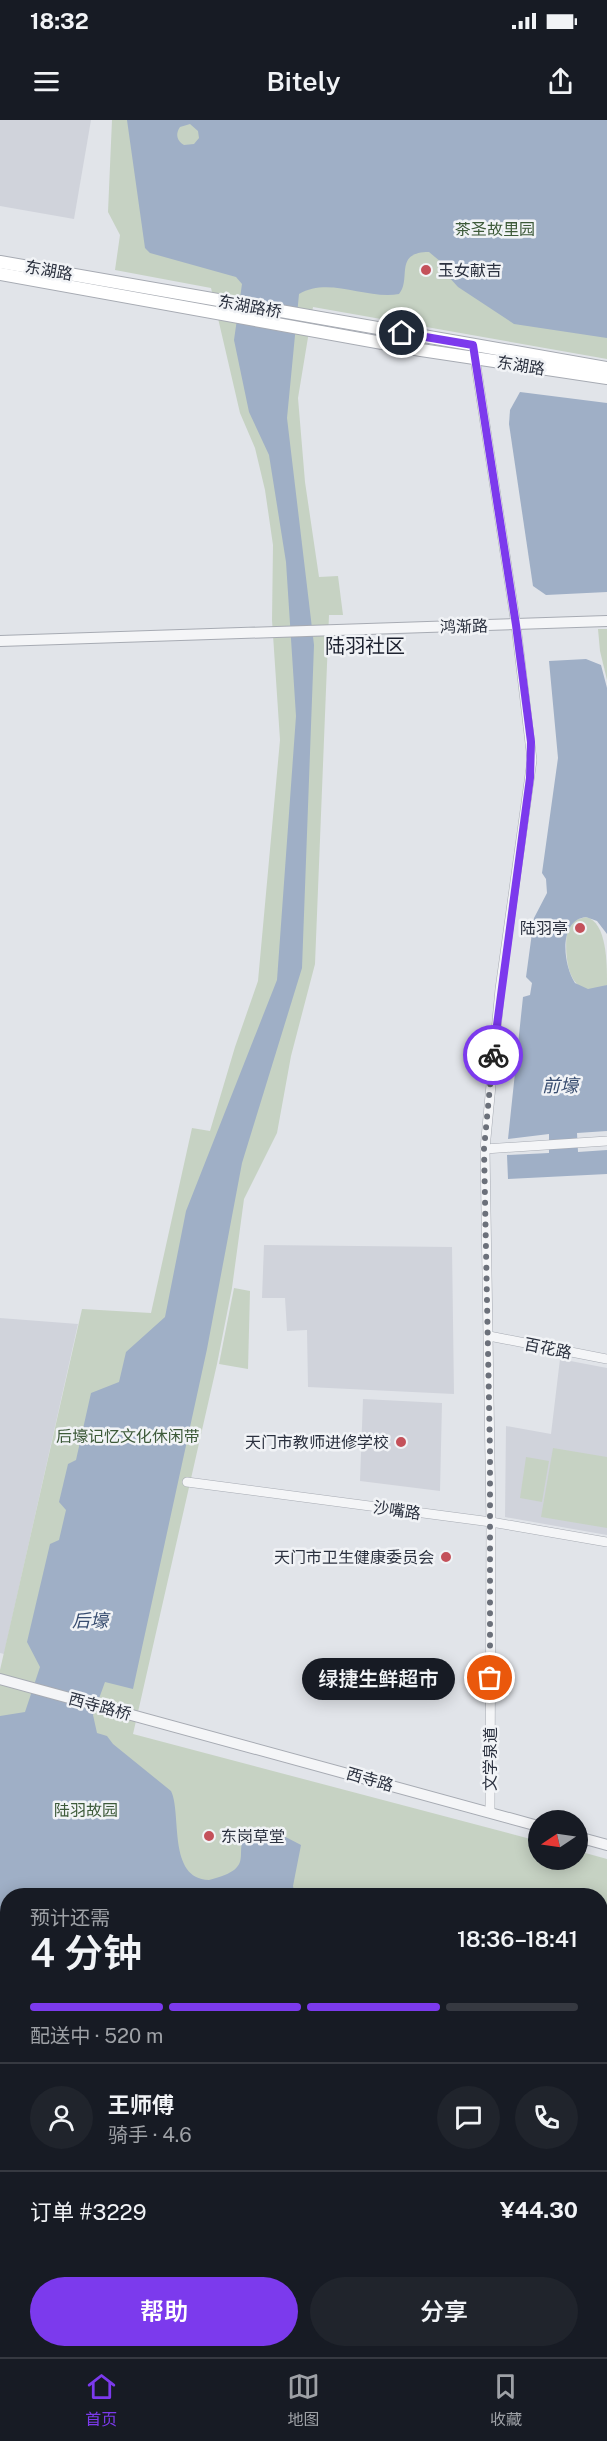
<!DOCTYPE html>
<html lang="zh">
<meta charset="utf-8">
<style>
body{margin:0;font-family:"Public Sans","Noto Sans SC",sans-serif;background:#20242c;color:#f1f3f6;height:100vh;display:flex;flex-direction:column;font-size:22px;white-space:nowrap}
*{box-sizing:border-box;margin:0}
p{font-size:20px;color:#9ea1a6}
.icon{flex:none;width:33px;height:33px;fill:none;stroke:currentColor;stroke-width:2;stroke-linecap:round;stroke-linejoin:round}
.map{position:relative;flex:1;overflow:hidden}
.drawer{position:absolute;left:0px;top:1768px;width:608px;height:470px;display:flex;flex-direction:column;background:#171b24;border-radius:24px 24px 0 0;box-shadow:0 3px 15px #0003}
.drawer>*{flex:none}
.needle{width:39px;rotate:257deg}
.tools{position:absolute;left:528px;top:1690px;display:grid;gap:12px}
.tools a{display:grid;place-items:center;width:60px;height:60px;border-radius:50%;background:#171b24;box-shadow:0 3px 15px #0003;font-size:30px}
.pin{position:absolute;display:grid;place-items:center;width:51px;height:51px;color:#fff;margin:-26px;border:3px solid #fff;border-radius:50%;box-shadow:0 2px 6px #0007}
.courier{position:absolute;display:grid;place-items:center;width:60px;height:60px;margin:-30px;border:4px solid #7c3aed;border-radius:50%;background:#fff;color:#222;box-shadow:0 2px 8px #0007}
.bubble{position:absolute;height:42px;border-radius:21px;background:#171b24;box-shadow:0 3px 15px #0003;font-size:20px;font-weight:600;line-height:42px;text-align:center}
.head em{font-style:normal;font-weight:600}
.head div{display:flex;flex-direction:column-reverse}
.head{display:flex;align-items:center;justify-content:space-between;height:102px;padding:0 30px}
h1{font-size:39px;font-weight:600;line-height:45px}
.bar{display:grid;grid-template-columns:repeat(4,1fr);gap:9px 6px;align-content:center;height:72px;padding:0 30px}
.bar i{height:8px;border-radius:4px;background:#363941}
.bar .current{background:#7c3aed}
.bar p{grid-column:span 4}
.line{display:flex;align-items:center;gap:15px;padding:0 30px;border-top:2px solid #363941}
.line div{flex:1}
.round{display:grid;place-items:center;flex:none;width:63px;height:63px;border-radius:32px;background:#20242c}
.button{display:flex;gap:12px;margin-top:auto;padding:12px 30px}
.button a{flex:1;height:69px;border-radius:36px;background:#7c3aed;color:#fff;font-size:24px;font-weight:600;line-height:69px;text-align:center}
.button a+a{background:#20242c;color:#f1f3f6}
.status{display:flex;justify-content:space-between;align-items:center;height:42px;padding:0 30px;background:#171b24;direction:ltr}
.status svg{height:16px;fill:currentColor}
header{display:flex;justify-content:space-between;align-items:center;height:78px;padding:0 30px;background:#171b24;font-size:27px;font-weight:600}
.tab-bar{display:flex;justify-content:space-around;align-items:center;height:84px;border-top:2px solid #363941;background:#171b24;font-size:16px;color:#9ea1a6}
.tab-bar a{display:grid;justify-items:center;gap:3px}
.tab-bar .current{color:#7c3aed}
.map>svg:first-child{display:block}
.built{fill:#d0d3db}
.green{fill:#c6d2c3;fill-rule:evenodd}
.water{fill:#9fafc6;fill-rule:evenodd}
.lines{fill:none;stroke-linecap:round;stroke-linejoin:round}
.minor-casing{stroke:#a7abb3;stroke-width:10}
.tertiary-casing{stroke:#a7abb3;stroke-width:12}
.secondary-casing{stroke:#a7abb3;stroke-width:14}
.minor{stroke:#f4f5f7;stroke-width:9}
.tertiary{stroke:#f4f5f7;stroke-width:10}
.secondary{stroke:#fff;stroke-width:12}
.done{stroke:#6b707a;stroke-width:6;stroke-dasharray:0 10.8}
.route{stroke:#7c3aed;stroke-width:8}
.poi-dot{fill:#c4515a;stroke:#f1f3f6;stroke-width:2}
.labels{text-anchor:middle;stroke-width:5;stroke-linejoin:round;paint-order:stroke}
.park-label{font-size:16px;fill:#3d5a39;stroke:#f1f3f6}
.street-label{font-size:16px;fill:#2b313f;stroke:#f1f3f6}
.poi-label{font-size:16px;fill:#2b313f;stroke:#f1f3f6;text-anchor:end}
.water-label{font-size:18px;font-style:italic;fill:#384d70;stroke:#f1f3f6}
.quarter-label{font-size:20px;fill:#1d2230;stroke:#f1f3f6}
</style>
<div class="status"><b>18:32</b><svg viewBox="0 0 49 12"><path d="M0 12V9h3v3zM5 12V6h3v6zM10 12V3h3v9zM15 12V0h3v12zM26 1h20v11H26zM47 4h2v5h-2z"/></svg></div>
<header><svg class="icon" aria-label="menu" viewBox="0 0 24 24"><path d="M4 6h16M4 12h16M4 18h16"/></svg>Bitely<svg class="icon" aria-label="share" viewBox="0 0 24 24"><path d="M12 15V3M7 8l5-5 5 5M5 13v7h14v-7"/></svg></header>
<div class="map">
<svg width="607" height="2237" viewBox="0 0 607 2237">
<rect width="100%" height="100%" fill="#e1e4e9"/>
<!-- built -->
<g class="built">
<path d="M0,0H91L74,99L0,86Z"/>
<path d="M264,1125L452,1127L454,1274L308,1267L307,1210L287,1211L285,1178H262Z"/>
<path d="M0,1198L78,1204L4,1534L0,1533Z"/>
<path d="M560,1239L607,1248V1415L505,1397L506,1306L551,1314Z"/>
<path d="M363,1279L442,1283L440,1371L360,1361Z"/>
</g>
<!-- green -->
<g class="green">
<path d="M112,0H607V239L313,187L298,278L305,362L319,457L338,456L343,495H329L315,844L291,936L277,1013L244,1079L232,1168L217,1244L133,1614L538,1721V1740H578V1731L607,1739V2237H0V1550L82,1189L151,1193L192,1008L210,1011L235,927L258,861L280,620L272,500L273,425L265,370L255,328L240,293L211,168L115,150L120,115L108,92ZM8,1776H600V2230H8Z"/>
<path d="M598,509H607V560L600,531Z"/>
<path d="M586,797C607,802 607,843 607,865C567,884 564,837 567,810L575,800Z"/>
<path d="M234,1168L250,1171L248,1249L219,1244Z"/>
<path d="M553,1328L607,1337V1408L541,1397Z"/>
<path d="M526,1337L549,1341L542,1382L520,1378Z"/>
</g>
<!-- water -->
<g class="water">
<path d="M127,0H607V218L514,204L458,167L448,156L441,142L429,132C393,132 412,159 399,174C367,180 329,156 299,174L287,298L314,525L302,848L242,1043L207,1229L133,1569L105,1562L93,1595L97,1613L107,1616L113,1624L171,1671C182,1693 167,1759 209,1760C262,1747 227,1731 251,1708L261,1707L276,1712L301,1725L293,1766L295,1776H8L7,2214L0,2209V1596L25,1592L40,1547L27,1522L50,1424L59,1420L66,1390L59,1382L68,1344L76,1340L91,1273L119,1262L126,1232L165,1197L186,1091L277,860L296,596L286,442L269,335L249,292L234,220L242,164L236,157L150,133L145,128ZM190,4L198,11L199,18L194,24L184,25C177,21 175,14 180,7Z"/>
<path d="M520,272L607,283V472L546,475L533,466L509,304L510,290Z"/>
<path d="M586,539L601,545L607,568V814L597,801L586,797C558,800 563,845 575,863L588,869L607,865V1011L577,1013L578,1032L607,1030V1054L508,1059L507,1035L549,1033V1014L508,1019L523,877L530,875L532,863L526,857L534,798L547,773L546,759L542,753L558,638L549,541Z"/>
<path d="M600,1790L607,1792V2237H337L341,2230H600Z"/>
<path d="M321,2231L325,2237H86L82,2231Z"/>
</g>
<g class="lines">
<defs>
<g id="minor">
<path d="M474,232L516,505L532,640L500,869L485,1029L491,1402L490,1692"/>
<path d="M485,1029L607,1021"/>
<path d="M489,1216L607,1239"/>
<path d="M187,1362L491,1402L607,1422"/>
</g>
<g id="tertiary">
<path d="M0,521L607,501"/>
<path d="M0,1559L538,1706"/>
<path d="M578,1717L607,1725"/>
</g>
<g id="secondary">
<path d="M0,142L607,248"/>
<path d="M0,154L421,230L607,258"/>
</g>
</defs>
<!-- minor casing -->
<use href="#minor" class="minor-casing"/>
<!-- tertiary casing -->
<use href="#tertiary" class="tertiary-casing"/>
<!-- secondary casing -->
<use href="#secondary" class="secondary-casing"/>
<!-- minor -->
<use href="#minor" class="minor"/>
<!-- tertiary -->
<use href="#tertiary" class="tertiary"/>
<!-- secondary -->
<use href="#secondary" class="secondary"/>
</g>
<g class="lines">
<!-- done -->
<path class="done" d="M490,1558V1332L484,1029L493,935"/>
<!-- route -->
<path class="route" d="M402,213L473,225L516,505L531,622L530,658L493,935"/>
</g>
<!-- markers -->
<g class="poi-dot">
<circle cx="426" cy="150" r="6"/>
<circle cx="580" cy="808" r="6"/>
<circle cx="401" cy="1322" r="6"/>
<circle cx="446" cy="1437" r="6"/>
<circle cx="209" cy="1716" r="6"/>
</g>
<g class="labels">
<!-- park labels -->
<g class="park-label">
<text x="495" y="115">茶圣故里园</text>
<text x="128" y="1322">后壕记忆文化休闲带</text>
<text x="86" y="1696">陆羽故园</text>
</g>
<!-- street labels -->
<g class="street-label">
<text transform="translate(49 150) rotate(10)" y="6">东湖路</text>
<text transform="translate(250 186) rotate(10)" y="6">东湖路桥</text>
<text transform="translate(521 245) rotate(9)" y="6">东湖路</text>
<text transform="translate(464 506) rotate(-1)" y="6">鸿渐路</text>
<text transform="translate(548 1228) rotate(11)" y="6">百花路</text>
<text transform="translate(397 1390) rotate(8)" y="6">沙嘴路</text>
<text transform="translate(100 1586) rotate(15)" y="6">西寺路桥</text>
<text transform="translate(490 1639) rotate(-90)" y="6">文学泉道</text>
<text transform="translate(370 1659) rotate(16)" y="6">西寺路</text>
</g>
<!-- poi labels -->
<g class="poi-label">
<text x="438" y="156" text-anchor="start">玉女献吉</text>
<text x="568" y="814">陆羽亭</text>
<text x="389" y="1328">天门市教师进修学校</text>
<text x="434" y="1443">天门市卫生健康委员会</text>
<text x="221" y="1722" text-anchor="start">东岗草堂</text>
</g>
<!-- water labels -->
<g class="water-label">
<text x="560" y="972">前壕</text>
<text x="90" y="1507">后壕</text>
</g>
<!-- quarter labels -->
<g class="quarter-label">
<text x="365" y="533">陆羽社区</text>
</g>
</g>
</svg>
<div class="tools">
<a><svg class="needle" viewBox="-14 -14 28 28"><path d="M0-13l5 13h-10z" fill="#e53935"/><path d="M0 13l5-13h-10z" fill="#9ea1a6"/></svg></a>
</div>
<div class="pin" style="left:490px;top:1558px;background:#ea580c"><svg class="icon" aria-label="bag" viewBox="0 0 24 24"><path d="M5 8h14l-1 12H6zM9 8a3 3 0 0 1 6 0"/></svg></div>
<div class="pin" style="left:402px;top:213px;background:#1f2937"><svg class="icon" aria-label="home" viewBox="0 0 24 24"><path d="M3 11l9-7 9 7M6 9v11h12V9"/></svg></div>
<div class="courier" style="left:493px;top:935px"><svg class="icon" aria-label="bike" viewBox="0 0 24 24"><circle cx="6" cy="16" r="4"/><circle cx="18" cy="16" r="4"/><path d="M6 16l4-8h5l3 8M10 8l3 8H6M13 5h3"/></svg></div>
<div class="bubble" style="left:302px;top:1538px;width:153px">绿捷生鲜超市</div>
<section class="drawer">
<div class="head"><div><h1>4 分钟</h1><p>预计还需</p></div><em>18:36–18:41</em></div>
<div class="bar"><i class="current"></i><i class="current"></i><i class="current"></i><i></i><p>配送中 · 520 m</p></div>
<div class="line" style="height:108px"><a class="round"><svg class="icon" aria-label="person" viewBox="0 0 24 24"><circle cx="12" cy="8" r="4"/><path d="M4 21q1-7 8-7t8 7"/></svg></a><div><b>王师傅</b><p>骑手 · 4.6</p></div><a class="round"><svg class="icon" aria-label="chat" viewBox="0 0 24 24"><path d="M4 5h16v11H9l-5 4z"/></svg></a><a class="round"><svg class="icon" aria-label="phone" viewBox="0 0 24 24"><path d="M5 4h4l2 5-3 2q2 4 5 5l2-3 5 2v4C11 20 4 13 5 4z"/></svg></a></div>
<div class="line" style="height:78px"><div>订单 #3229</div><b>¥44.30</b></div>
<div class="button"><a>帮助</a><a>分享</a></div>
</section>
</div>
<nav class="tab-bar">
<a class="current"><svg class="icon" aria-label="home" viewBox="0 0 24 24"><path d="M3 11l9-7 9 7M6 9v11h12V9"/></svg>首页</a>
<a><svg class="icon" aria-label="map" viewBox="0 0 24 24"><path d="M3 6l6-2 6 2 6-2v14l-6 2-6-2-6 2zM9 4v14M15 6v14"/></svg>地图</a>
<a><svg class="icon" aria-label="saved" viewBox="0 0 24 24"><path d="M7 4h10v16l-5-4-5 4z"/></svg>收藏</a>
</nav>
